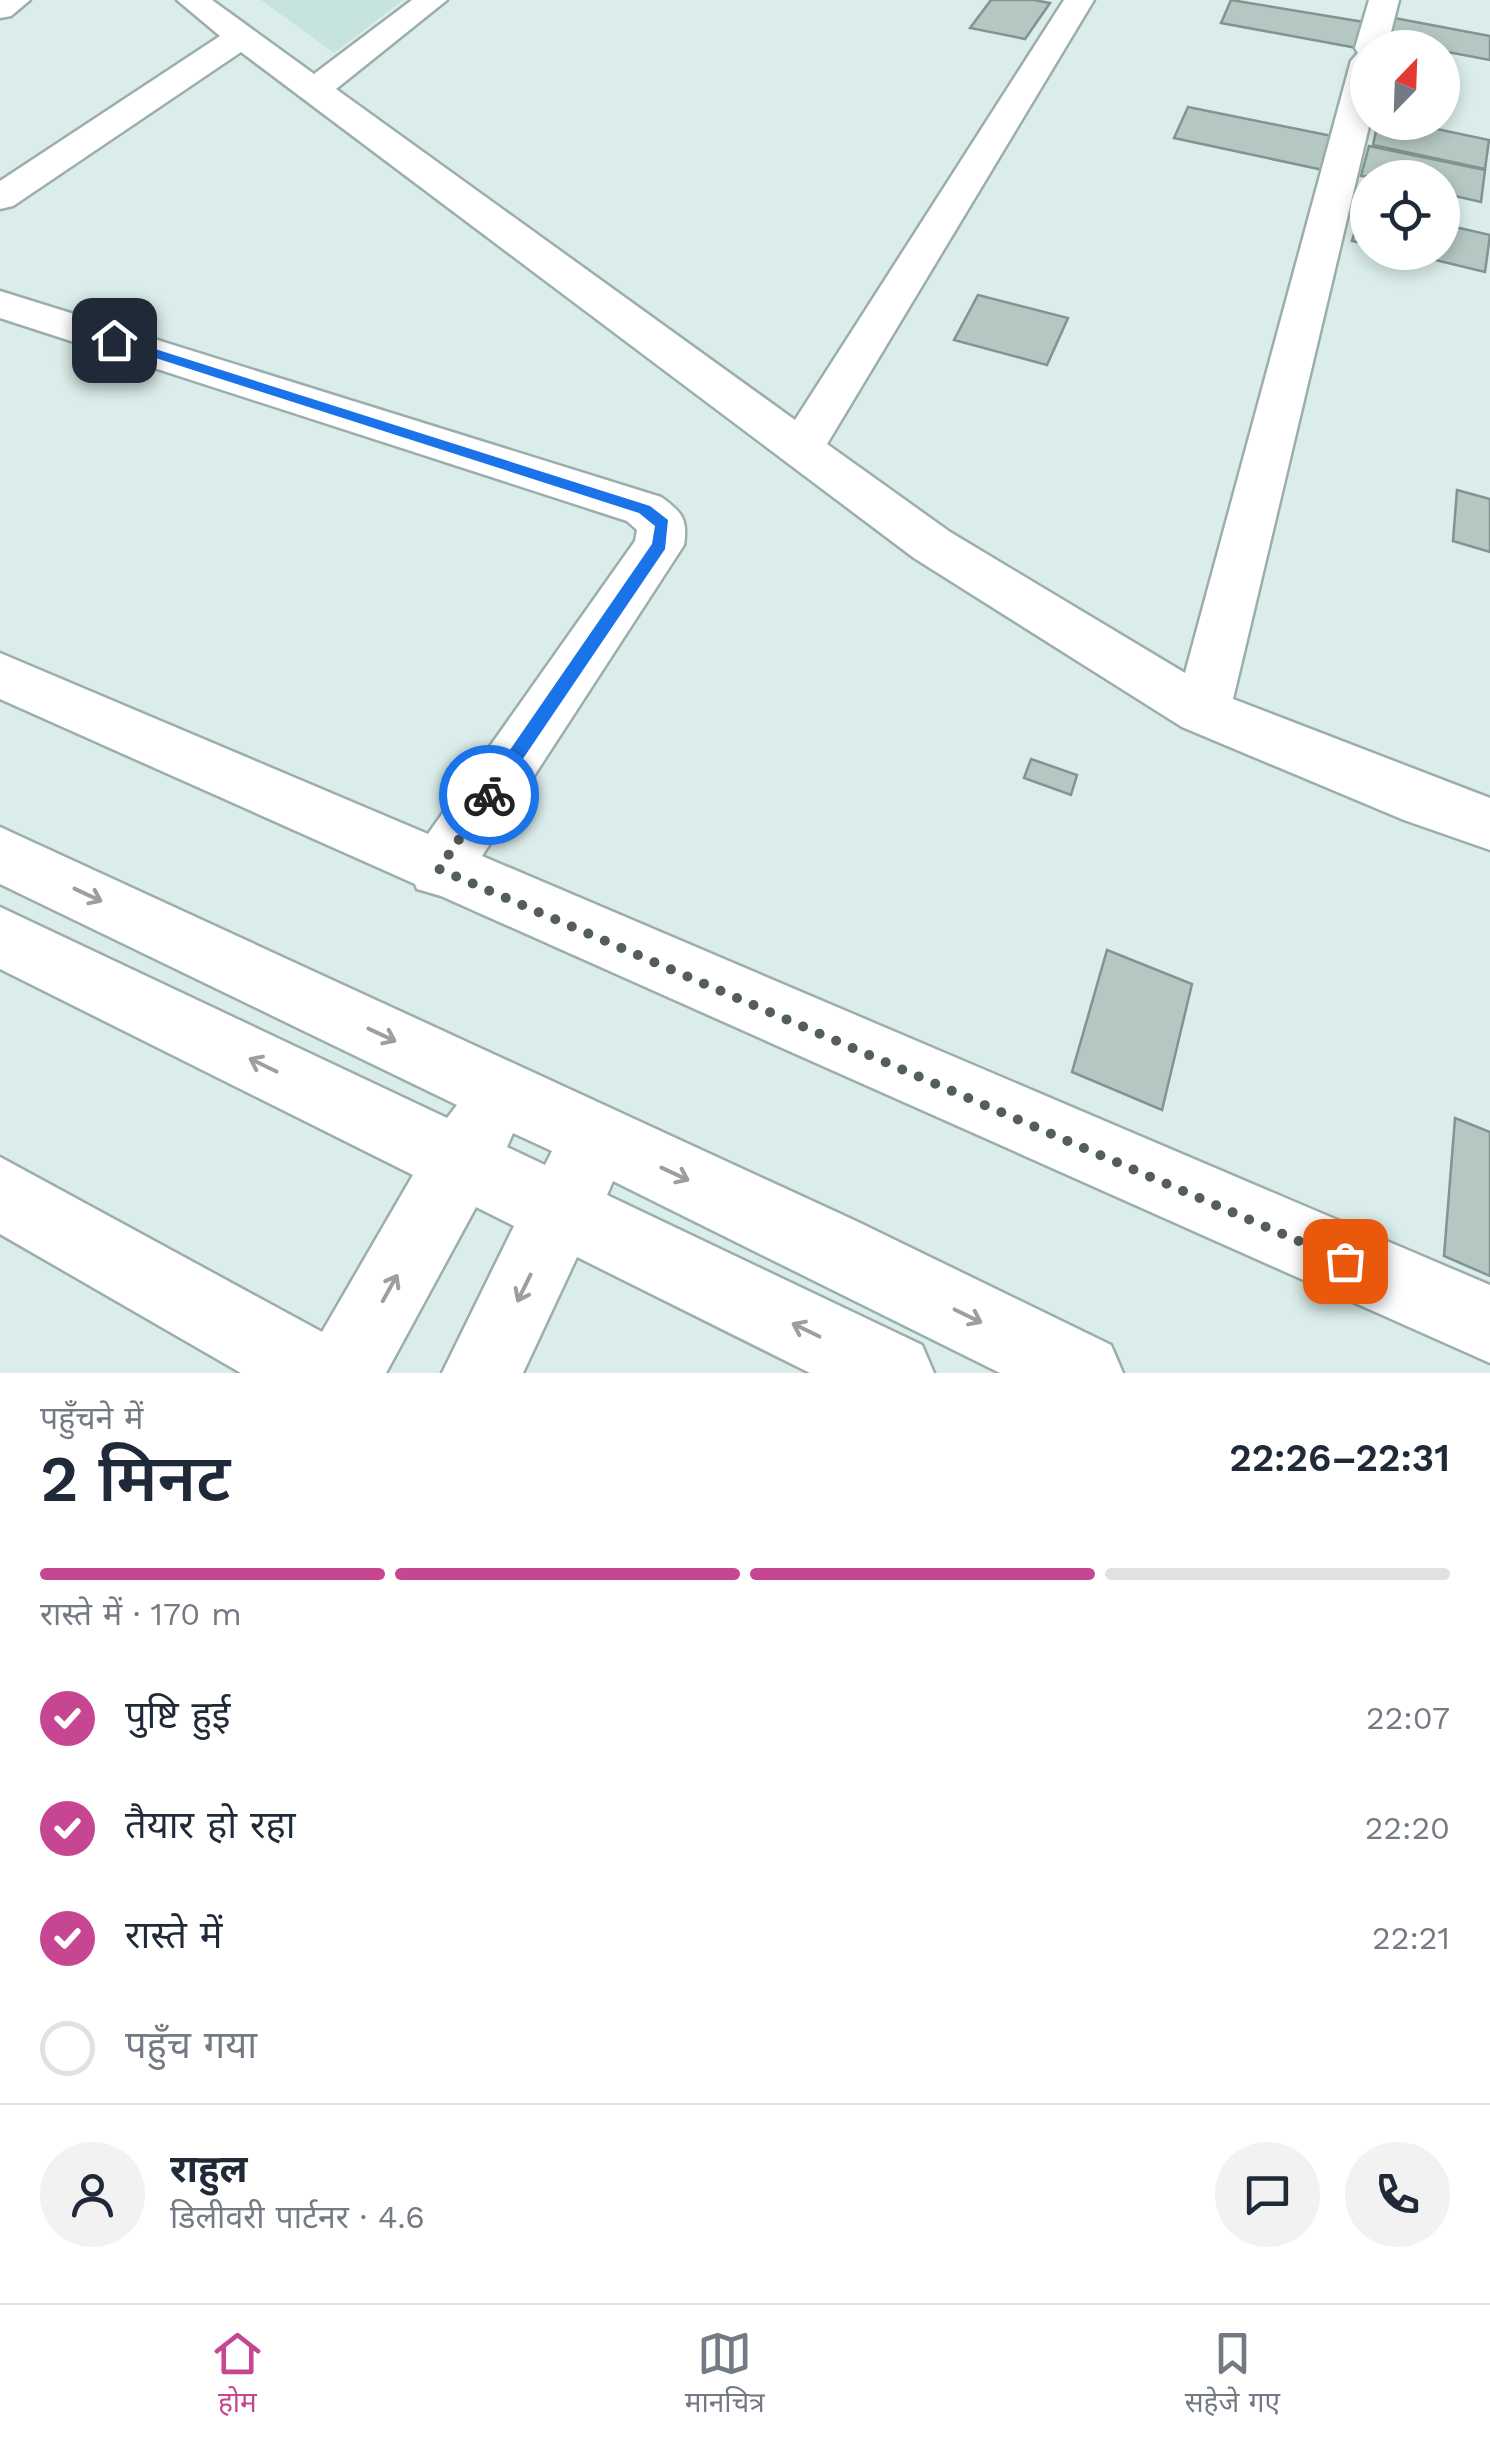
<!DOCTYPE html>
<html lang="hi">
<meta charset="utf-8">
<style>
body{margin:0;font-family:"Work Sans","Noto Sans Devanagari",sans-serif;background:#f2f2f3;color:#1f2937;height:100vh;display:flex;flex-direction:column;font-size:38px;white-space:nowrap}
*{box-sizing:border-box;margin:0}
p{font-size:32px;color:#747a83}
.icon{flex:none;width:55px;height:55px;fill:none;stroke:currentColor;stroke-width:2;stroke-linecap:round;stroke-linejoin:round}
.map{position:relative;height:1373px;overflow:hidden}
.side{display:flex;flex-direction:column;background:#fff;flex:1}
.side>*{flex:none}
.needle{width:65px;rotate:23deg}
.controls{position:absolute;left:1350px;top:30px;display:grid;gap:20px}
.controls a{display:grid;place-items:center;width:110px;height:110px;border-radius:50%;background:#fff;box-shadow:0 5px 15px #0003;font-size:50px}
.pin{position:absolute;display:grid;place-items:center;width:85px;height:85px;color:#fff;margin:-42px;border-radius:20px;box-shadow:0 5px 15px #0006}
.courier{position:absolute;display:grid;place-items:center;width:100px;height:100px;margin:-50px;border:8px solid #1a73e8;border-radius:50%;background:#fff;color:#222;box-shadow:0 2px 12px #0007}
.head em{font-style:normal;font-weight:600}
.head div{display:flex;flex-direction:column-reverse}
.head{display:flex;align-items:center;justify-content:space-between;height:170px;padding:0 40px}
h1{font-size:65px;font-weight:600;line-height:75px}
.bar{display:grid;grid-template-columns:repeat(4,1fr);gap:15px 10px;align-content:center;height:120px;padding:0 40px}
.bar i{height:12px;border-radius:8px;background:#e0e1e3}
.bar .selected{background:#c64692}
.bar p{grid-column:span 4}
.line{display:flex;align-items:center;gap:25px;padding:0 40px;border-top:2px solid #e0e1e3}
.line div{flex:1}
.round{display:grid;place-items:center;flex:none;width:105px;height:105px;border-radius:52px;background:#f2f2f3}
ol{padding:0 40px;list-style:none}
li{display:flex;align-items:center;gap:30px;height:110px}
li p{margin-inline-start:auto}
li .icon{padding:10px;border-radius:50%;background:#c64692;color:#fff;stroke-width:4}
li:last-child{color:#747a83}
li i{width:55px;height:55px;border:5px solid #e0e1e3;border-radius:50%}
.dock{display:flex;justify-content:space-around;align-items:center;height:140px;border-top:2px solid #e0e1e3;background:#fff;font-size:28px;color:#747a83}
.dock a{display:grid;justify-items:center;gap:5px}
.dock .selected{color:#c64692}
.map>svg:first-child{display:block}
.built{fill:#c6e3dd}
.building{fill:#b4c7c3;stroke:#829490;stroke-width:2.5}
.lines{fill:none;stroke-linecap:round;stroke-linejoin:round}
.minor-casing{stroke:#9caeab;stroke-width:5}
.minor{fill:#fff;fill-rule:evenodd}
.oneway{stroke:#9d9f9f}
.route{fill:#1a73e8}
.done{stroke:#535d5c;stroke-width:10;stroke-dasharray:0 18}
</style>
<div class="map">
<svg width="1490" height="1373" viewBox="0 0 1490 1373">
<rect width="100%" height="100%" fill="#daedea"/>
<!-- built -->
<path class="built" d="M261,0H403L334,53Z"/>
<!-- building -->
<g class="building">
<path d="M991,0H1034L1050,3L1025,39L970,28Z"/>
<path d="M1231,0L1364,22L1357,48L1221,23Z"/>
<path d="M1389,17L1490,36V60L1442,51V48L1383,40Z"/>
<path d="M1188,107L1332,136L1323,170L1174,138Z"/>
<path d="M1378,122H1404L1489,140L1485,169L1373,145Z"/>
<path d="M1369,146L1485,170L1481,202L1442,193V178L1361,176Z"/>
<path d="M1362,206L1368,207V244L1352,241Z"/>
<path d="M1442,224L1490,235L1485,272L1402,252H1442Z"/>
<path d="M978,295L1068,318L1047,365L954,340Z"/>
<path d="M1457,490L1490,499V552L1453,541Z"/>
<path d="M1031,759L1077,775L1071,795L1024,778Z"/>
<path d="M1107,950L1192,984L1162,1110L1072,1072Z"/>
<path d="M1455,1118L1490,1132V1276L1444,1256Z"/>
</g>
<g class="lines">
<defs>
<g id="minor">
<path d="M0,0H30L11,16L0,18Z"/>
<path d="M177,0H212L314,74L412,0H447L336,89L795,420L1064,0H1094L827,444L950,532L1185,673L1351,61L1358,53L1355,48L1369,0H1399L1387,48H1368L1370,122L1233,699L1490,798V850L1404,820L1182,727L914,558L241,52L13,206L0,209V181L220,36Z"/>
<path d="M0,291L661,497C682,512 688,519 684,545L482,856L1490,1285V1363L441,896L417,889L415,884L0,699V653L428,834L635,541L637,530L627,521L0,318Z"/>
<path d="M0,827L856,1221L1111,1345L1123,1373H1000L613,1181L607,1195L922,1345L934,1373H810L577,1257L523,1373H442L514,1226L476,1207L386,1373H241L0,1234V1157L322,1332L413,1175L0,969V907L447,1118L457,1105L0,884ZM513,1133L552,1151L545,1165L507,1147Z"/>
</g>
</defs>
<!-- minor casing -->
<use href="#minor" class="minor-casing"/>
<!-- minor -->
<use href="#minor" class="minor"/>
</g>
<!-- one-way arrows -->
<defs><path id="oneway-shaft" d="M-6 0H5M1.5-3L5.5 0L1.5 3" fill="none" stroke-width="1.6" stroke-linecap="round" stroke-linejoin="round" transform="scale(2.5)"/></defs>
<g class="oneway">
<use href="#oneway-shaft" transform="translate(88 895) rotate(25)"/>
<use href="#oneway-shaft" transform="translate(382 1035) rotate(25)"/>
<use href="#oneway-shaft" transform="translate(263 1065) rotate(-154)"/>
<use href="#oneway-shaft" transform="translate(675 1174) rotate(25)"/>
<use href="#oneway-shaft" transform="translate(390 1288) rotate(-61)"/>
<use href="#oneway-shaft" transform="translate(524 1288) rotate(116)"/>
<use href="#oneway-shaft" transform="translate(968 1316) rotate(26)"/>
<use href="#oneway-shaft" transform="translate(806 1330) rotate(-154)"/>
</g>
<!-- route -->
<path class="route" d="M114,336L650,506L668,520L665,549L495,800H483V789L652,544L655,526L639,513L109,343V337Z"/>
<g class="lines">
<!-- done -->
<path class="done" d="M489,795L439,869L1345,1261"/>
</g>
</svg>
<div class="controls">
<a><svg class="needle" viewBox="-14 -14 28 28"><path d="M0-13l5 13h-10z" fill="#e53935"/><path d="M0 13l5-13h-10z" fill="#747a83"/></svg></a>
<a><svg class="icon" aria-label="locate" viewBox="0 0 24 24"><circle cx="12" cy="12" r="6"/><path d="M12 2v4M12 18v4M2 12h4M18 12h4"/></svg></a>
</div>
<div class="pin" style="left:1345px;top:1261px;background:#ea580c"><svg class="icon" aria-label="bag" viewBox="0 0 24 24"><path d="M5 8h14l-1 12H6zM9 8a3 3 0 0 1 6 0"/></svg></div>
<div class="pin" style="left:114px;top:340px;background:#1f2937"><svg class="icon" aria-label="home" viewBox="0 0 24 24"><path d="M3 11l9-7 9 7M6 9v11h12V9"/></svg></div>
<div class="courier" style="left:489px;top:795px"><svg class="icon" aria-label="bike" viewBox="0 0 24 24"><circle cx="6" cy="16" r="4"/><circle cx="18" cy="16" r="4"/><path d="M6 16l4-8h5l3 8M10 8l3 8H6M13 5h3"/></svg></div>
</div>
<section class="side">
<div class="head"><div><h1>2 मिनट</h1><p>पहुँचने में</p></div><em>22:26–22:31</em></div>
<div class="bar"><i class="selected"></i><i class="selected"></i><i class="selected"></i><i></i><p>रास्ते में · 170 m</p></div>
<ol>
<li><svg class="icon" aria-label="check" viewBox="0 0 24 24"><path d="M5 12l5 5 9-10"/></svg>पुष्टि हुई<p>22:07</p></li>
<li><svg class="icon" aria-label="check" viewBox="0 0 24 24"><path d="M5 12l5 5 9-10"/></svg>तैयार हो रहा<p>22:20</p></li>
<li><svg class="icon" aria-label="check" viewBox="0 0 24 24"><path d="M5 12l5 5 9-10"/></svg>रास्ते में<p>22:21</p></li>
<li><i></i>पहुँच गया</li>
</ol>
<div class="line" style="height:180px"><a class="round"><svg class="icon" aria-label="person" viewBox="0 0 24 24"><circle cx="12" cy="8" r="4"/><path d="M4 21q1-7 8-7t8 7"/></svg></a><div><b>राहुल</b><p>डिलीवरी पार्टनर · 4.6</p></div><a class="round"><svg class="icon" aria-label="chat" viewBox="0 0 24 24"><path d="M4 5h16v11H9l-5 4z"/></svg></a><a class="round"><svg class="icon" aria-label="phone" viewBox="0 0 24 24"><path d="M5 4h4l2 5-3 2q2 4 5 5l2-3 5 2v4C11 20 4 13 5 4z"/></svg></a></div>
</section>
<nav class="dock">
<a class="selected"><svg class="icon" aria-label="home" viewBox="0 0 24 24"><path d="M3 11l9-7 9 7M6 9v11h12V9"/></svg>होम</a>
<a><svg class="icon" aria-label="map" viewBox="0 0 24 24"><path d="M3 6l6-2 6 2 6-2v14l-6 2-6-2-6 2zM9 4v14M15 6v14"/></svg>मानचित्र</a>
<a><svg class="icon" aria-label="saved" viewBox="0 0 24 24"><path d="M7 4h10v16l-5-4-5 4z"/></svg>सहेजे गए</a>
</nav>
